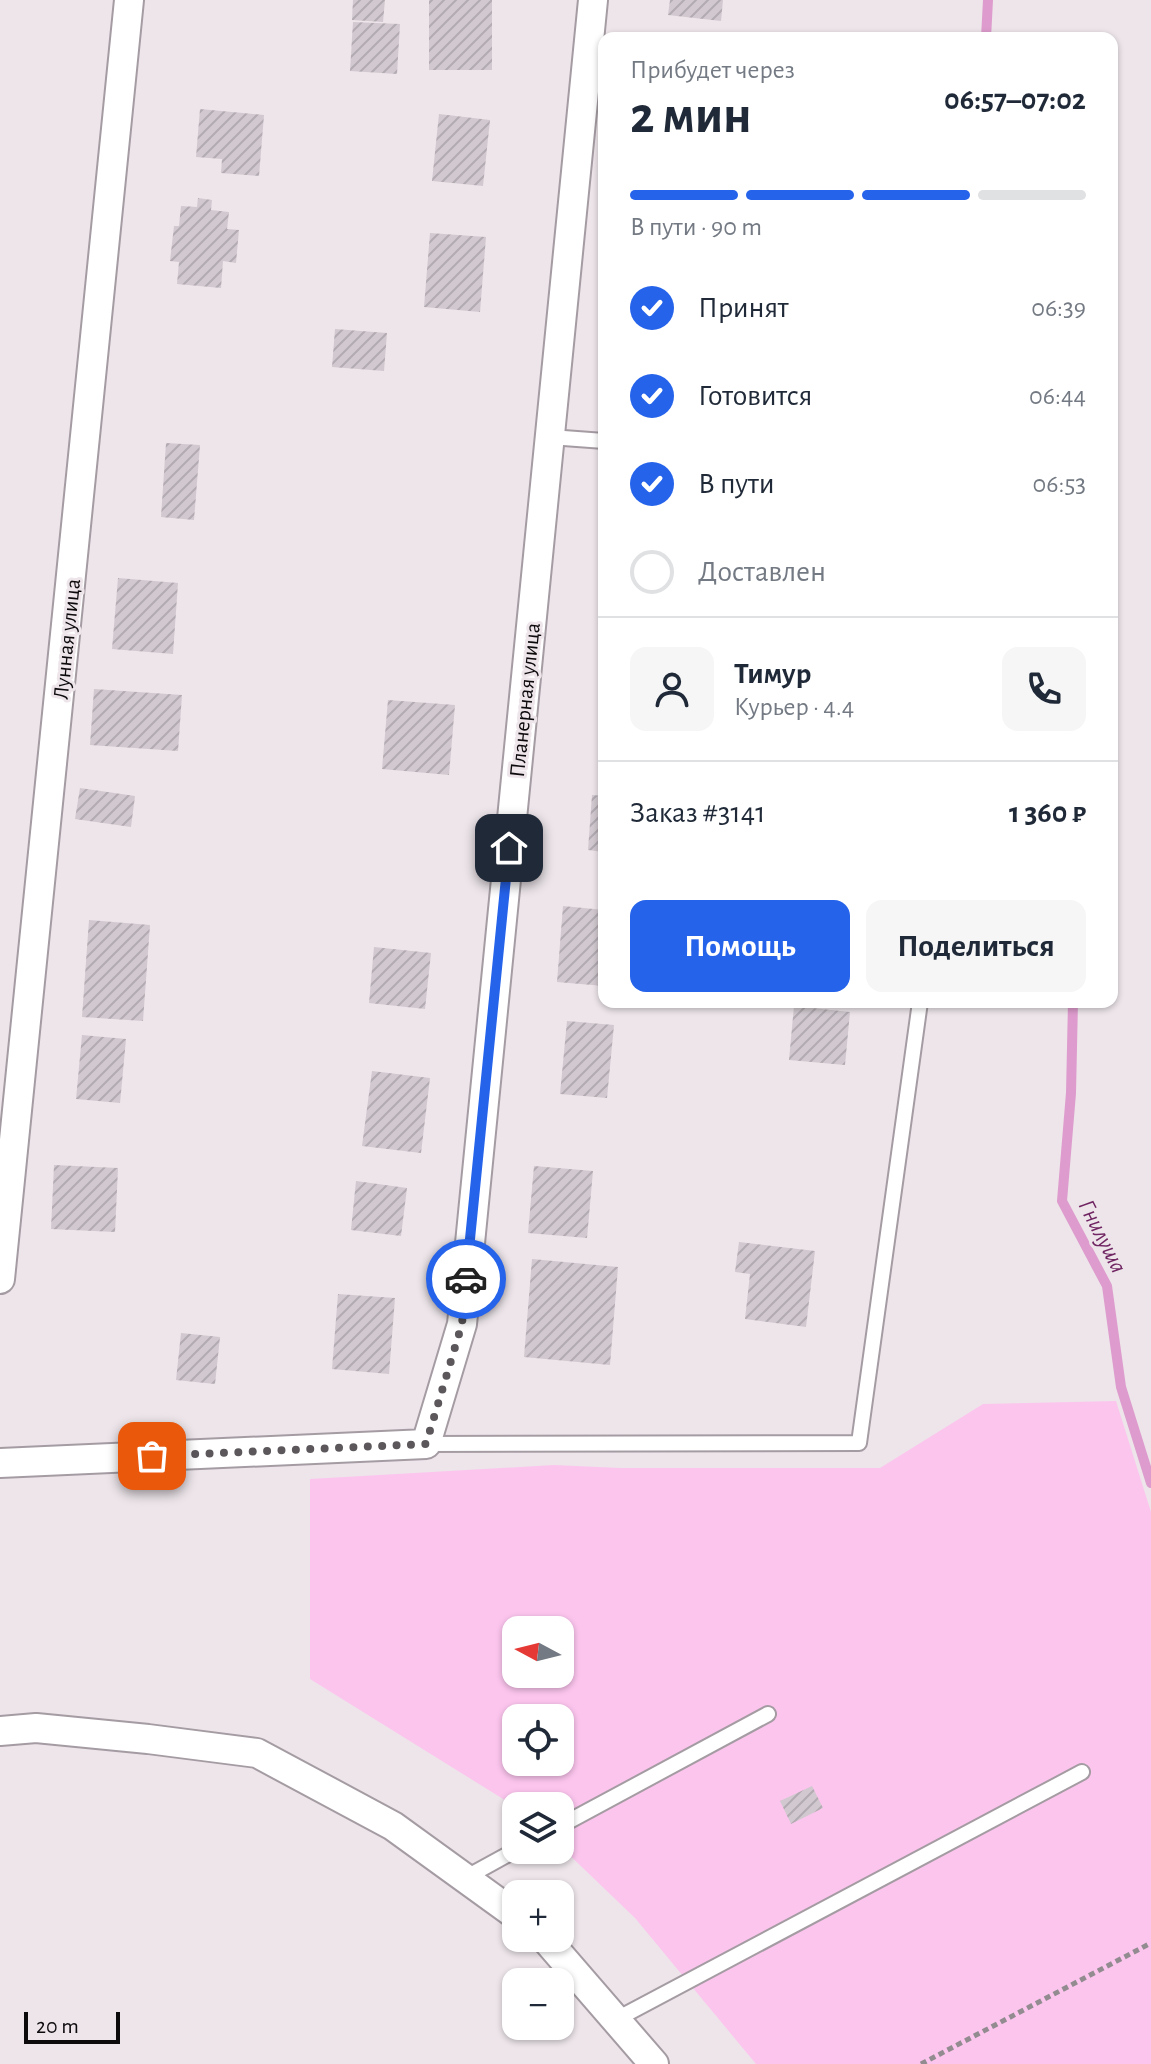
<!DOCTYPE html>
<html lang="ru">
<meta charset="utf-8">
<style>
body{margin:0;font-family:"Alegreya Sans",sans-serif;background:#f6f6f7;color:#1f2937;height:100vh;display:flex;flex-direction:column;font-size:30px;white-space:nowrap}
*{box-sizing:border-box;margin:0}
p{font-size:26px;color:#747a83}
.icon{flex:none;width:44px;height:44px;fill:none;stroke:currentColor;stroke-width:2;stroke-linecap:round;stroke-linejoin:round}
.map{position:relative;flex:1;overflow:hidden}
.drawer{position:absolute;left:598px;top:32px;width:520px;height:976px;display:flex;flex-direction:column;background:#fff;border-radius:16px;box-shadow:0 2px 6px #0004}
.drawer>*{flex:none}
.needle{width:52px;rotate:277deg}
.fabs{position:absolute;left:502px;top:1616px;display:grid;gap:16px}
.fabs a{display:grid;place-items:center;width:72px;height:72px;border-radius:16px;background:#fff;box-shadow:0 2px 6px #0004;font-size:40px}
.scale{position:absolute;left:24px;bottom:20px;width:96px;box-sizing:border-box;padding-left:8px;border:4px solid #0d0a0c;border-top:0;font-size:22px;line-height:28px;white-space:nowrap;color:#0d0a0c;-webkit-text-stroke:6px #ede5ea;paint-order:stroke}
.pin{position:absolute;display:grid;place-items:center;width:68px;height:68px;color:#fff;margin:-34px;border-radius:16px;box-shadow:0 4px 12px #0006}
.courier{position:absolute;display:grid;place-items:center;width:80px;height:80px;margin:-40px;border:6px solid #2563eb;border-radius:50%;background:#fff;color:#222;box-shadow:0 2px 10px #0007}
.overview em{font-style:normal;font-weight:700}
.overview div{display:flex;flex-direction:column-reverse}
.overview{display:flex;align-items:center;justify-content:space-between;height:136px;padding:0 32px}
h1{font-size:52px;font-weight:700;line-height:60px}
.bar{display:grid;grid-template-columns:repeat(4,1fr);gap:12px 8px;align-content:center;height:96px;padding:0 32px}
.bar i{height:10px;border-radius:6px;background:#e0e1e3}
.bar .active{background:#2563eb}
.bar p{grid-column:span 4}
.line{display:flex;align-items:center;gap:20px;padding:0 32px;border-top:2px solid #e0e1e3}
.line div{flex:1}
.round{display:grid;place-items:center;flex:none;width:84px;height:84px;border-radius:16px;background:#f6f6f7}
ol{padding:0 32px;list-style:none}
li{display:flex;align-items:center;gap:24px;height:88px}
li p{margin-inline-start:auto}
li .icon{padding:8px;border-radius:50%;background:#2563eb;color:#fff;stroke-width:4}
li:last-child{color:#747a83}
li i{width:44px;height:44px;border:4px solid #e0e1e3;border-radius:50%}
.cta{display:flex;gap:16px;margin-top:auto;padding:16px 32px}
.cta a{flex:1;height:92px;border-radius:16px;background:#2563eb;color:#fff;font-size:32px;font-weight:700;line-height:92px;text-align:center}
.cta a+a{background:#f6f6f7;color:#1f2937}
.map>svg:first-child{display:block}
.garden{fill:#fcc5ee;fill-rule:evenodd}
.lines{fill:none;stroke-linecap:round;stroke-linejoin:round}
.stream{stroke:#dd9ccd;stroke-width:10}
.building{fill:url(#building-hatch)}
.lane-casing{stroke:#a49ca2;stroke-width:18}
.street-casing{stroke:#a49ca2;stroke-width:32}
.path{stroke:#928c90;stroke-width:5;stroke-dasharray:6 4;stroke-linecap:butt}
.lane{stroke:#fff;stroke-width:14}
.street{stroke:#fff;stroke-width:28}
.done{stroke:#5b575a;stroke-width:8;stroke-dasharray:0 14.4}
.route{stroke:#2563eb;stroke-width:10}
.labels{text-anchor:middle;stroke-width:6;stroke-linejoin:round;paint-order:stroke}
.street-label{font-size:22px;fill:#0d0a0c;stroke:#ede5ea}
.water-label{font-size:24px;font-style:italic;fill:#702562;stroke:#ede5ea}
</style>
<div class="map">
<svg width="1151" height="2064" viewBox="0 0 1151 2064">
<defs>
<pattern id="building-hatch" width="6" height="6" patternUnits="userSpaceOnUse" patternTransform="scale(2)"><rect width="6" height="6" fill="#d1c9cf"/><path d="M-1 1l2-2M0 6l6-6M5 7l2-2" fill="none" stroke="#b2abb1"/></pattern>
</defs>
<rect width="100%" height="100%" fill="#ede5ea"/>
<!-- garden -->
<path class="garden" d="M1116,1401L1151,1512V2064H756L635,1918L560,1846V1806L516,1807L310,1679V1479L554,1465L620,1468H880L983,1404ZM516,1630H560V1674H516ZM516,1718H560V1762H516Z"/>
<g class="lines">
<!-- stream -->
<g class="stream">
<path d="M986,38L988,0"/>
<path d="M1073,1002L1071,1093L1062,1201L1107,1286L1121,1387L1151,1483"/>
</g>
</g>
<!-- building -->
<g class="building">
<path d="M353,0H385L383,22L352,20Z"/>
<rect x="429" y="0" width="63" height="70"/>
<path d="M670,0H723L721,21L668,15Z"/>
<path d="M353,22L400,24L397,74L350,71Z"/>
<path d="M200,109L264,115L259,176L221,173L222,159L196,157Z"/>
<path d="M439,114L490,120L483,186L432,181Z"/>
<path d="M198,198L212,200L211,210L229,212L227,229L239,230L236,263L223,261L221,288L177,284L179,262L170,261L174,226H179L181,206L197,207Z"/>
<path d="M430,233L486,237L480,312L424,307Z"/>
<path d="M335,329L387,333L384,371L332,367Z"/>
<path d="M166,443L200,445L194,520L161,517Z"/>
<path d="M118,578L178,583L173,654L112,649Z"/>
<path d="M94,689L182,695L178,751L90,745Z"/>
<path d="M388,700L455,705L449,775L382,769Z"/>
<path d="M80,788L135,796L131,827L75,819Z"/>
<path d="M592,795L604,796V852L588,850Z"/>
<path d="M563,906L604,910V986L557,982Z"/>
<path d="M89,920L150,925L143,1021L82,1017Z"/>
<path d="M374,947L431,953L425,1009L369,1003Z"/>
<path d="M794,1006L850,1012L845,1065L789,1060Z"/>
<path d="M567,1021L614,1025L607,1098L560,1094Z"/>
<path d="M82,1035L126,1039L120,1103L76,1099Z"/>
<path d="M372,1071L430,1078L421,1153L362,1146Z"/>
<path d="M54,1165L118,1168L115,1232L51,1229Z"/>
<path d="M534,1166L593,1171L587,1238L528,1233Z"/>
<path d="M356,1181L407,1188L401,1236L351,1230Z"/>
<path d="M739,1242L815,1251L806,1327L745,1319L750,1274L735,1272Z"/>
<path d="M532,1259L618,1267L610,1365L524,1357Z"/>
<path d="M338,1294L395,1298L389,1374L332,1369Z"/>
<path d="M181,1333L220,1337L215,1384L176,1380Z"/>
<path d="M812,1786L823,1808L791,1824L780,1801Z"/>
</g>
<g class="lines">
<defs>
<g id="lane">
<path d="M550,437L604,441"/>
<path d="M426,1444L859,1443L920,1002"/>
<path d="M560,1826L768,1714"/>
<path d="M465,1878L516,1850"/>
<path d="M615,2020L1082,1772"/>
</g>
<g id="street">
<path d="M0,1279L129,0"/>
<path d="M0,1463L426,1444L462,1324L593,0"/>
<path d="M0,1731L36,1728L148,1739L257,1753L393,1826L516,1915"/>
<path d="M545,1938L654,2064"/>
</g>
</defs>
<!-- lane casing -->
<use href="#lane" class="lane-casing"/>
<!-- street casing -->
<use href="#street" class="street-casing"/>
<!-- path -->
<path class="path" d="M921,2064L1151,1943"/>
<!-- lane -->
<use href="#lane" class="lane"/>
<!-- street -->
<use href="#street" class="street"/>
</g>
<g class="lines">
<!-- done -->
<path class="done" d="M152,1456L426,1444L462,1324L466,1279"/>
<!-- route -->
<path class="route" d="M466,1279L509,848"/>
</g>
<g class="labels">
<!-- street labels -->
<g class="street-label">
<text transform="translate(66 639) rotate(-84)" y="8">Лунная улица</text>
<text transform="translate(524 700) rotate(-84)" y="8">Планерная улица</text>
</g>
<!-- water labels -->
<g class="water-label">
<text transform="translate(1103 1236) rotate(63)" y="8">Гнилуша</text>
</g>
</g>
</svg>
<div class="fabs">
<a><svg class="needle" viewBox="-14 -14 28 28"><path d="M0-13l5 13h-10z" fill="#e53935"/><path d="M0 13l5-13h-10z" fill="#747a83"/></svg></a>
<a><svg class="icon" aria-label="locate" viewBox="0 0 24 24"><circle cx="12" cy="12" r="6"/><path d="M12 2v4M12 18v4M2 12h4M18 12h4"/></svg></a>
<a><svg class="icon" aria-label="layers" viewBox="0 0 24 24"><path d="M12 4l9 5-9 5-9-5zM3 14l9 5 9-5"/></svg></a>
<a>+</a>
<a>−</a>
</div>
<div class="scale">20 m</div>
<div class="pin" style="left:152px;top:1456px;background:#ea580c"><svg class="icon" aria-label="bag" viewBox="0 0 24 24"><path d="M5 8h14l-1 12H6zM9 8a3 3 0 0 1 6 0"/></svg></div>
<div class="pin" style="left:509px;top:848px;background:#1f2937"><svg class="icon" aria-label="home" viewBox="0 0 24 24"><path d="M3 11l9-7 9 7M6 9v11h12V9"/></svg></div>
<div class="courier" style="left:466px;top:1279px"><svg class="icon" aria-label="car" viewBox="0 0 24 24"><path d="M5 17H2v-5l4-1 3-4h7l3 4 3 1v5h-3M9 17h6M6 11h13"/><circle cx="7" cy="17" r="2"/><circle cx="17" cy="17" r="2"/></svg></div>
<section class="drawer">
<div class="overview"><div><h1>2 мин</h1><p>Прибудет через</p></div><em>06:57–07:02</em></div>
<div class="bar"><i class="active"></i><i class="active"></i><i class="active"></i><i></i><p>В пути · 90 m</p></div>
<ol>
<li><svg class="icon" aria-label="check" viewBox="0 0 24 24"><path d="M5 12l5 5 9-10"/></svg>Принят<p>06:39</p></li>
<li><svg class="icon" aria-label="check" viewBox="0 0 24 24"><path d="M5 12l5 5 9-10"/></svg>Готовится<p>06:44</p></li>
<li><svg class="icon" aria-label="check" viewBox="0 0 24 24"><path d="M5 12l5 5 9-10"/></svg>В пути<p>06:53</p></li>
<li><i></i>Доставлен</li>
</ol>
<div class="line" style="height:144px"><a class="round"><svg class="icon" aria-label="person" viewBox="0 0 24 24"><circle cx="12" cy="8" r="4"/><path d="M4 21q1-7 8-7t8 7"/></svg></a><div><b>Тимур</b><p>Курьер · 4.4</p></div><a class="round"><svg class="icon" aria-label="phone" viewBox="0 0 24 24"><path d="M5 4h4l2 5-3 2q2 4 5 5l2-3 5 2v4C11 20 4 13 5 4z"/></svg></a></div>
<div class="line" style="height:104px"><div>Заказ #3141</div><b>1 360 ₽</b></div>
<div class="cta"><a>Помощь</a><a>Поделиться</a></div>
</section>
</div>
